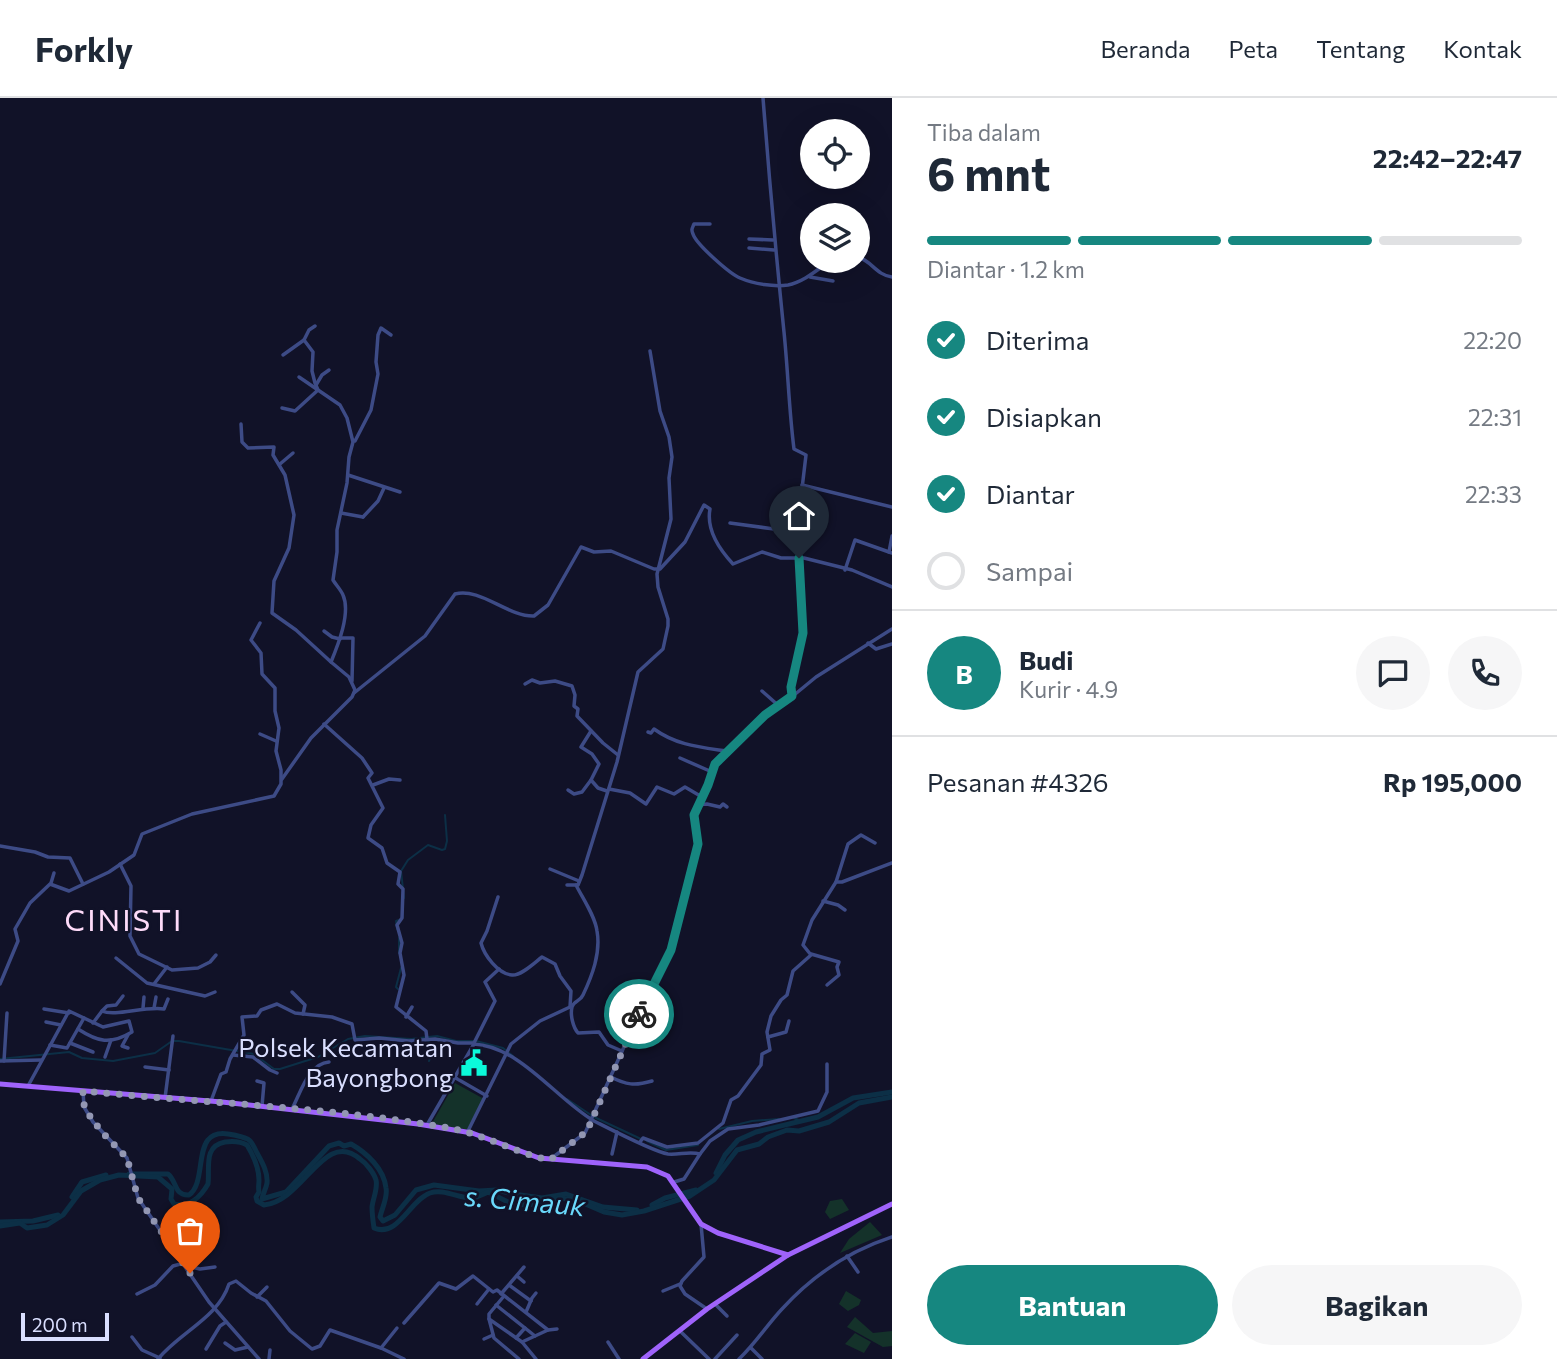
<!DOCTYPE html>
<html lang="id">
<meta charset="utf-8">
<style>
body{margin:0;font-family:Commissioner,sans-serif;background:#f6f6f7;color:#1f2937;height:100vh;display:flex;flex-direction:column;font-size:26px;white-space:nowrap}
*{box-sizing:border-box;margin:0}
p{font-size:23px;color:#747a83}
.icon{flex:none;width:38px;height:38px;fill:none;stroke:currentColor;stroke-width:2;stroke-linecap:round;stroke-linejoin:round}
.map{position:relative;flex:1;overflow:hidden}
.panel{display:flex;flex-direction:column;background:#fff;width:665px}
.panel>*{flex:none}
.buttons{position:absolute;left:800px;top:21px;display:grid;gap:14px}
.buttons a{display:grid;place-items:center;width:70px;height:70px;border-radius:50%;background:#fff;box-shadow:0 7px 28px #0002;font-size:35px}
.scale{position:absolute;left:21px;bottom:18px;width:88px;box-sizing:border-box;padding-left:7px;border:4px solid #d9defe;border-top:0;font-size:19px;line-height:24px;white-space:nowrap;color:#d9defe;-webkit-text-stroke:5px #111228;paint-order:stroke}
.pin{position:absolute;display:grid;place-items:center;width:60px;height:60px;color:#fff;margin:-72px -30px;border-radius:50% 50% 50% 0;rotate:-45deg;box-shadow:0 0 7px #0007}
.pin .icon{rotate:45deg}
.courier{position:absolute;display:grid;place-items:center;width:70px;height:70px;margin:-35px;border:5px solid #168780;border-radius:50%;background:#fff;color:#222;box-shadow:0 2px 9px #0007}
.head em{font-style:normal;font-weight:700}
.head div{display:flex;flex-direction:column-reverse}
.head{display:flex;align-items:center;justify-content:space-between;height:119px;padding:0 35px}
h1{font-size:46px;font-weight:700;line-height:52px}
.bar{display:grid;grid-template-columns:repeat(4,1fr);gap:10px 7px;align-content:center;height:84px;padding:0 35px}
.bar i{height:9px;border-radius:5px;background:#e0e1e3}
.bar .on{background:#168780}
.bar p{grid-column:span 4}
.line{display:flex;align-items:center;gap:18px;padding:0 35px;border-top:2px solid #e0e1e3}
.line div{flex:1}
.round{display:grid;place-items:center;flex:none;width:74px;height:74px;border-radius:37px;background:#f6f6f7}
ol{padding:0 35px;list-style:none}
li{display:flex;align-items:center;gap:21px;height:77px}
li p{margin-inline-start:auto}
li .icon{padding:7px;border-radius:50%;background:#168780;color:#fff;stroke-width:4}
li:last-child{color:#747a83}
li i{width:38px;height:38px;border:4px solid #e0e1e3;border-radius:50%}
.action{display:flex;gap:14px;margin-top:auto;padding:14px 35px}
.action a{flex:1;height:80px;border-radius:42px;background:#168780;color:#fff;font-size:28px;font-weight:700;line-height:80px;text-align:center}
.action a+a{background:#f6f6f7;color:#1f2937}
header{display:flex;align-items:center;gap:42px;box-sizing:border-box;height:98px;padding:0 35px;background:#fff;border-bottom:2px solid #e0e1e3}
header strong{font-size:33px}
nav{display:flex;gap:38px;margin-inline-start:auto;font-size:24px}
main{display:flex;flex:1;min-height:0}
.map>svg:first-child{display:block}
.green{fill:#14322a}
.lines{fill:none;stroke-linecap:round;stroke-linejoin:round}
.stream{stroke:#0c2f46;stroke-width:2}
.river{stroke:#0c2f46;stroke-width:5}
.minor{stroke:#3d4b86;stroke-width:3.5}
.major{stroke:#9f63fb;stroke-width:5}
.done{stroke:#9397b3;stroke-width:7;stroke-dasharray:0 12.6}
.route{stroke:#168780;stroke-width:9}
.labels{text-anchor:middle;stroke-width:5;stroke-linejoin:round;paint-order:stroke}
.poi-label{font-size:26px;fill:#d9defe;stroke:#111228;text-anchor:end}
.water-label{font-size:28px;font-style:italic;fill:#6ad9fb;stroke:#111228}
.quarter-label{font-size:30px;letter-spacing:2px;fill:#fedbf9;stroke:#111228}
</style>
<header>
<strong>Forkly</strong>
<nav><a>Beranda</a><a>Peta</a><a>Tentang</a><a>Kontak</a></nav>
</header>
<main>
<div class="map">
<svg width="892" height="1261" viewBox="0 0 892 1261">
<rect width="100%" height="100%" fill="#111228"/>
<!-- green -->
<g class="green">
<path d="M455,985L484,1001L468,1034L431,1027Z"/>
<path d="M842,1101L849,1112L830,1121L825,1114L830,1103Z"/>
<path d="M870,1124L882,1137L840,1155L849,1141Z"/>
<path d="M846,1193L861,1202L859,1207L848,1213L839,1206Z"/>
<path d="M855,1219L873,1235L892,1233V1248L883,1249L847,1229Z"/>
<path d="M855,1235L871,1244L864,1255L845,1246Z"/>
</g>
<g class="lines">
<!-- stream -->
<g class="stream">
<path d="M404,800L401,773L408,762L428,747L442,752L445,751L447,743L445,717"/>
<path d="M397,831L396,823L399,822"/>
<path d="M399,840V855"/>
<path d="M398,891L396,889L401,870"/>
<path d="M428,941L432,955L429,963"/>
<path d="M0,961L69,954L82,960L113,963L155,955L172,943H179L254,956L274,971H280L318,959L348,941L365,938L411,941L437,938L456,943H476L503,950L513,958"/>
<path d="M567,1001L594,1019L641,1041"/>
<path d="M794,1020L803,1024"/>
<path d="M719,1031L752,1023L779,1021"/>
<path d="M647,1043L666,1052L698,1047"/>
</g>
<!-- river -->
<g class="river">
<path d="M716,1075L725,1057L738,1042L756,1034L818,1019L853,1000L892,994"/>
<path d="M129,1076H168C177,1083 174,1098 189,1097C210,1082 188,1025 234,1037C250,1041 250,1040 257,1055C262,1064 268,1074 267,1085C266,1091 263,1095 262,1101L286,1094L329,1048L339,1045L344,1048L351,1046C367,1055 384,1071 386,1090C388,1099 382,1110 380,1119L383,1123L395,1117L416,1092L434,1087L479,1093L496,1092L513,1096L542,1100L566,1096L603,1109L637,1112"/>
<path d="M72,1099L82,1084L106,1077"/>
<path d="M652,1107L665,1100L696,1092"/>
<path d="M0,1124L33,1123L58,1117"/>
<path d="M0,1128L20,1125L27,1130L47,1127L63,1117L81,1093L100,1082L119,1077L158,1079L172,1091L171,1101L174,1106C190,1109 200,1100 208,1086C210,1070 203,1048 225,1044C233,1043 240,1043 247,1047C253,1057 259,1070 259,1082C259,1086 258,1090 259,1094L256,1099L257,1103L264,1107C304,1103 324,1030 360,1061C366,1065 374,1075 376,1082C378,1091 373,1100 372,1109C372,1116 373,1123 374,1130C398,1140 410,1102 430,1095C444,1090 459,1101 473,1100C477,1099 484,1096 488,1094L514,1107L542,1106L558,1100L576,1102L604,1114L622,1117L644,1113L690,1098L714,1082L737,1052L759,1046L768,1039L787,1032L799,1033L829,1024L859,1005L892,999"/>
</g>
<!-- minor -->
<g class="minor">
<path d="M763,0C769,78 776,156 784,234C788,273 789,312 794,351L806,357L799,416L798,465L803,535L791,589L792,598"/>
<path d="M710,126H694C692,131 691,131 693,136C696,146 730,176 740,180C754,186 774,189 788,187C804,184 818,171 830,163"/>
<path d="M749,141L773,142"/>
<path d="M749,150L774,152"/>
<path d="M858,159C872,163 876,177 892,179"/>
<path d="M810,179L833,183"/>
<path d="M283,257L304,242"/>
<path d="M316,287L322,277L329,272"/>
<path d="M282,310L295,313L318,292L299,279"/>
<path d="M241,326L242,344L248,350L274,349L273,357L285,377L294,417L289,450L274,483L272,515L296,532L331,564"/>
<path d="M355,343L371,312L378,276L376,264L378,237L381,230L391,237"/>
<path d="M280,366L293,355"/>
<path d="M348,377L400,394"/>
<path d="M802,387L892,409"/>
<path d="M341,415L363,419"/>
<path d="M363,419L378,403L384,390"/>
<path d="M730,425L774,431L800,441"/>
<path d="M892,438L889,454L892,455"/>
<path d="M845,472L855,442L889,454"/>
<path d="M324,533L332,539L340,541"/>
<path d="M340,540H353L352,583"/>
<path d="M868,545L876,551L892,546"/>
<path d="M525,586L532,582L540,585L555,583L572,588L575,597L574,608L578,611L577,618L603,645L618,657"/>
<path d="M762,593L779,608"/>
<path d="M354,595L425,538L455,496C480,489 508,519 534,518L548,507L581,449L594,454L611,453L654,471H660L685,444L704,407L710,411C706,432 719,451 733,466L762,454L781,460H804L852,472L892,489"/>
<path d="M324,626L362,660L372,675L368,680L383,710L371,727L368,740L382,750L387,765L400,774L398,786L403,791L402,820L397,827L402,845L400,855L404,877L396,909L426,933L427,941"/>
<path d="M591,633L581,649L592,656L599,666L591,682L598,690L607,693"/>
<path d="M648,634L651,635L654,631C676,647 699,649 726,653"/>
<path d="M260,636L276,643"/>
<path d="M680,660L712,674"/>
<path d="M282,681L311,640L352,599L355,592L349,579L331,564C338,547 351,515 343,497C341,492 336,487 333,482L337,454V432L347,385L349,359L353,344L347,320L340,307L318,292L315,285L312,273L313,254L304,242L309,232L315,228"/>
<path d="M373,687L389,681L400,682"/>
<path d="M609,691L630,695L646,706L657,689L674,696L685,689L702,699"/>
<path d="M568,692L574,696L582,694L591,682"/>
<path d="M697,707L707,706L720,709L723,706L727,709"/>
<path d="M0,748L35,754L48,759L70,760L83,786"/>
<path d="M120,766L131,788L130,838L139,856L172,872L198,870L210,864L216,857"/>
<path d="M550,771L579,783"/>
<path d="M836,784H842L892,765"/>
<path d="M51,785L54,775"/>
<path d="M567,787H578L582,777L617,664L638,574L663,551L668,528V521L658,489L657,476L671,421L669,380L672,359L669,339L660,313L650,253"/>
<path d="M576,787C583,801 595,818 597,833C601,855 592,878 583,897C580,904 574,902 572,909C570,917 573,929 578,935L599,934L608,947L622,953"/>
<path d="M498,799L487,833L481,845C484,857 498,876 512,877C521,878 534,865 542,859L555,866L560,878L571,893L570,909"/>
<path d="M823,803L838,807L845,812"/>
<path d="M811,856L839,864L837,869L839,877L827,887"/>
<path d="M116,860L147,885L205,898L215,894"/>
<path d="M0,886L18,843L15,831L30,805L50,786L69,793L109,774L134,757L142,736L192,716L274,698L281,686V672L276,653L279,630L275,613V590L262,576L261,555L251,542L260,525"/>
<path d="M154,886L167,869"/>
<path d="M292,894L305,907L303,916"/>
<path d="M643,907L666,913"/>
<path d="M143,910L144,899"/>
<path d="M154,910L156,899"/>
<path d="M44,911L69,915"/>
<path d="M102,913L107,908L116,907L123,898"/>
<path d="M406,919L412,909"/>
<path d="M46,924L61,927"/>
<path d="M93,925L102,913C115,919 144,908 164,911L168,901"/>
<path d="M128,937L122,948L128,950"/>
<path d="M768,939L786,934L789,923"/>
<path d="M70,945L93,954"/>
<path d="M474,945L495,903L485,884L499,871"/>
<path d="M50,947L67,950L84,920"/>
<path d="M233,957L253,959L270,972L277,975"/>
<path d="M105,959L111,942"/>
<path d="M0,963L41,962"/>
<path d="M4,963L7,915"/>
<path d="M145,969L169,972"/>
<path d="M454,979L487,998"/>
<path d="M611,979C626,987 635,988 652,983"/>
<path d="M257,983L264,985L262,1008"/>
<path d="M28,988L69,913L103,929L129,923L132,934C110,947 98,944 78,931"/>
<path d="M83,993L84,1009L93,1024L127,1060L138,1100L209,1204L259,1261"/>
<path d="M165,1000L173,938"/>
<path d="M211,1003L221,976L226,974L230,961L244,937L242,919L257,918L261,912L277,906L295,915L332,919L352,926L355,942L379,940L409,943L435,941L458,945H474"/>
<path d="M292,1011C301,994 308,966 329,964"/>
<path d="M427,1027L474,946C521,949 555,1000 594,1023C608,1030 654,1054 668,1056C679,1057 689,1053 700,1056L710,1043L728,1031L759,1027L818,1013L827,994V966"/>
<path d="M468,1033L511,946L540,923L570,909"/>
<path d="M640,1044L643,1040L667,1049L698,1045L723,1025L731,1002L738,998L761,967L762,956L770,952L767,934L771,918L781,902L787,897L793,873L811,857L803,847L812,822L836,784L848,746L861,737L875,745"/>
<path d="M612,1056L617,1034"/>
<path d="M552,1060L585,1035L643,907L668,861L698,746L694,717L708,687L715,666L765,617L788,602L816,579L892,531"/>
<path d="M674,1084L684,1081L700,1056"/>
<path d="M701,1126L704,1159L682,1183L680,1188L685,1196L707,1211"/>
<path d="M847,1158L858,1174"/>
<path d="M187,1168L200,1171L215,1169"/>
<path d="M517,1178L524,1184"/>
<path d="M509,1187L531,1203"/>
<path d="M663,1193L680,1186"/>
<path d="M137,1196L155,1187L173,1168L184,1165"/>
<path d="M501,1196L524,1169"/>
<path d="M257,1199L267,1189"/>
<path d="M477,1206L489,1191"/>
<path d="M715,1206L727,1218"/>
<path d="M496,1207L535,1238"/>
<path d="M526,1214L532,1200L536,1195"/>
<path d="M489,1221V1216L504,1198"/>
<path d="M404,1225L439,1185L456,1191L473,1178L493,1194L497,1192L548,1232"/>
<path d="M680,1233L709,1261"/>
<path d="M132,1239L142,1252L160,1260"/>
<path d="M516,1240L525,1230"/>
<path d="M484,1241L493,1237"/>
<path d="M522,1244L548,1232L557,1231"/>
<path d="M608,1244L619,1261"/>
<path d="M225,1245L235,1252L248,1249"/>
<path d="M381,1250L397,1230"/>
<path d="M751,1250L762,1261"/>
<path d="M206,1251L220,1228L226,1224"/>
<path d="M158,1261C180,1234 218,1220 229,1186L236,1183L251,1195L266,1203L290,1233L312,1251L320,1248L330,1232L381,1250L404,1261"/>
<path d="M269,1261L270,1252"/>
<path d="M519,1261L494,1240L489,1221L522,1244L536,1261"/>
<path d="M715,1261L737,1237"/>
<path d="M739,1261C755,1246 767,1227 782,1211C813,1177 849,1153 892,1139"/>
</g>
<!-- major -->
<g class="major">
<path d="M0,986L222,1004L418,1026L472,1035L539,1060L647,1069L668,1078L701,1126L718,1135L788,1157"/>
<path d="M643,1261L707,1211L788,1157L892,1106"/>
</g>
</g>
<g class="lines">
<!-- done -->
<path class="done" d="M190,1175L138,1100L127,1060L101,1033L87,1014L83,1004V993C205,1005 328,1009 449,1030C484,1036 515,1055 550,1062L587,1033L639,916"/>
<!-- route -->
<path class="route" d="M639,916L671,852L698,746L694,717L708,687L715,666L765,617L792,598L791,589L803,535L799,460"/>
</g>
<!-- icons -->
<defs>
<symbol id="civic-bare" viewBox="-9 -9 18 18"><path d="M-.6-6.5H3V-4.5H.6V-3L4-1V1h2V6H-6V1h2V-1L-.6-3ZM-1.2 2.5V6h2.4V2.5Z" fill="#0bf9da" stroke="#111228" stroke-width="2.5" paint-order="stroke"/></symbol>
</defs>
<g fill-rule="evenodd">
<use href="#civic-bare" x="455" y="946" width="38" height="38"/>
</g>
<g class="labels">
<!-- poi labels -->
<g class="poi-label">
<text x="453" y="959">Polsek Kecamatan<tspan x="453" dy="30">Bayongbong</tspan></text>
</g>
<!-- water labels -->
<g class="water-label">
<text transform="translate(525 1103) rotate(5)" y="10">s. Cimauk</text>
</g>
<!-- quarter labels -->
<g class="quarter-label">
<text x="124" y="833">CINISTI</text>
</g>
</g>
</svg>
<div class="buttons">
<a><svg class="icon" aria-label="locate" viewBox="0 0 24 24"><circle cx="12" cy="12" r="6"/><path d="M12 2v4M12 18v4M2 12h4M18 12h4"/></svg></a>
<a><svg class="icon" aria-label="layers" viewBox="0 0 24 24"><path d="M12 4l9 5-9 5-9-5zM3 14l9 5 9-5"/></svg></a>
</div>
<div class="scale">200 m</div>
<div class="pin" style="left:190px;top:1175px;background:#ea580c"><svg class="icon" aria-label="bag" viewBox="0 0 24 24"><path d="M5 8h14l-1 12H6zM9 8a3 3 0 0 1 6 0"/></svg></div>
<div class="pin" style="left:799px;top:460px;background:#1f2937"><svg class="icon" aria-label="home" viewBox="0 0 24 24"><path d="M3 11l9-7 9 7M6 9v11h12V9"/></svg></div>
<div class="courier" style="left:639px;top:916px"><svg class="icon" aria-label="bike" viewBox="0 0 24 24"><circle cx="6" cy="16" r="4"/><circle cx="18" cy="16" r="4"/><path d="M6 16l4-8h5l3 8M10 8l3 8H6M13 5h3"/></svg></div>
</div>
<section class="panel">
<div class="head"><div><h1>6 mnt</h1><p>Tiba dalam</p></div><em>22:42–22:47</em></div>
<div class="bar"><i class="on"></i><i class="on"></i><i class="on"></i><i></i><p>Diantar · 1.2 km</p></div>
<ol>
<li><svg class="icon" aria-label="check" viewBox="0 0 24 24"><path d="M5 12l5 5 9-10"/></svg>Diterima<p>22:20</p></li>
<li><svg class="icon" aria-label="check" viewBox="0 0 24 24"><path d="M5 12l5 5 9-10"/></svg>Disiapkan<p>22:31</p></li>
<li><svg class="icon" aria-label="check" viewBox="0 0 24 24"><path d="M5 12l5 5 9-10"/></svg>Diantar<p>22:33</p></li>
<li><i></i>Sampai</li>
</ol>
<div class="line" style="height:126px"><b class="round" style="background:#168780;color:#fff">B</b><div><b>Budi</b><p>Kurir · 4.9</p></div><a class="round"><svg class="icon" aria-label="chat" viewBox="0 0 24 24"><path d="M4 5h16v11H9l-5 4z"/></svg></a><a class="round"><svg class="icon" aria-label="phone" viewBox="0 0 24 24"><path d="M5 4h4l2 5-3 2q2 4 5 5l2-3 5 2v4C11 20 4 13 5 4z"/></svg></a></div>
<div class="line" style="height:91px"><div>Pesanan #4326</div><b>Rp 195,000</b></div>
<div class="action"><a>Bantuan</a><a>Bagikan</a></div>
</section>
</main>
